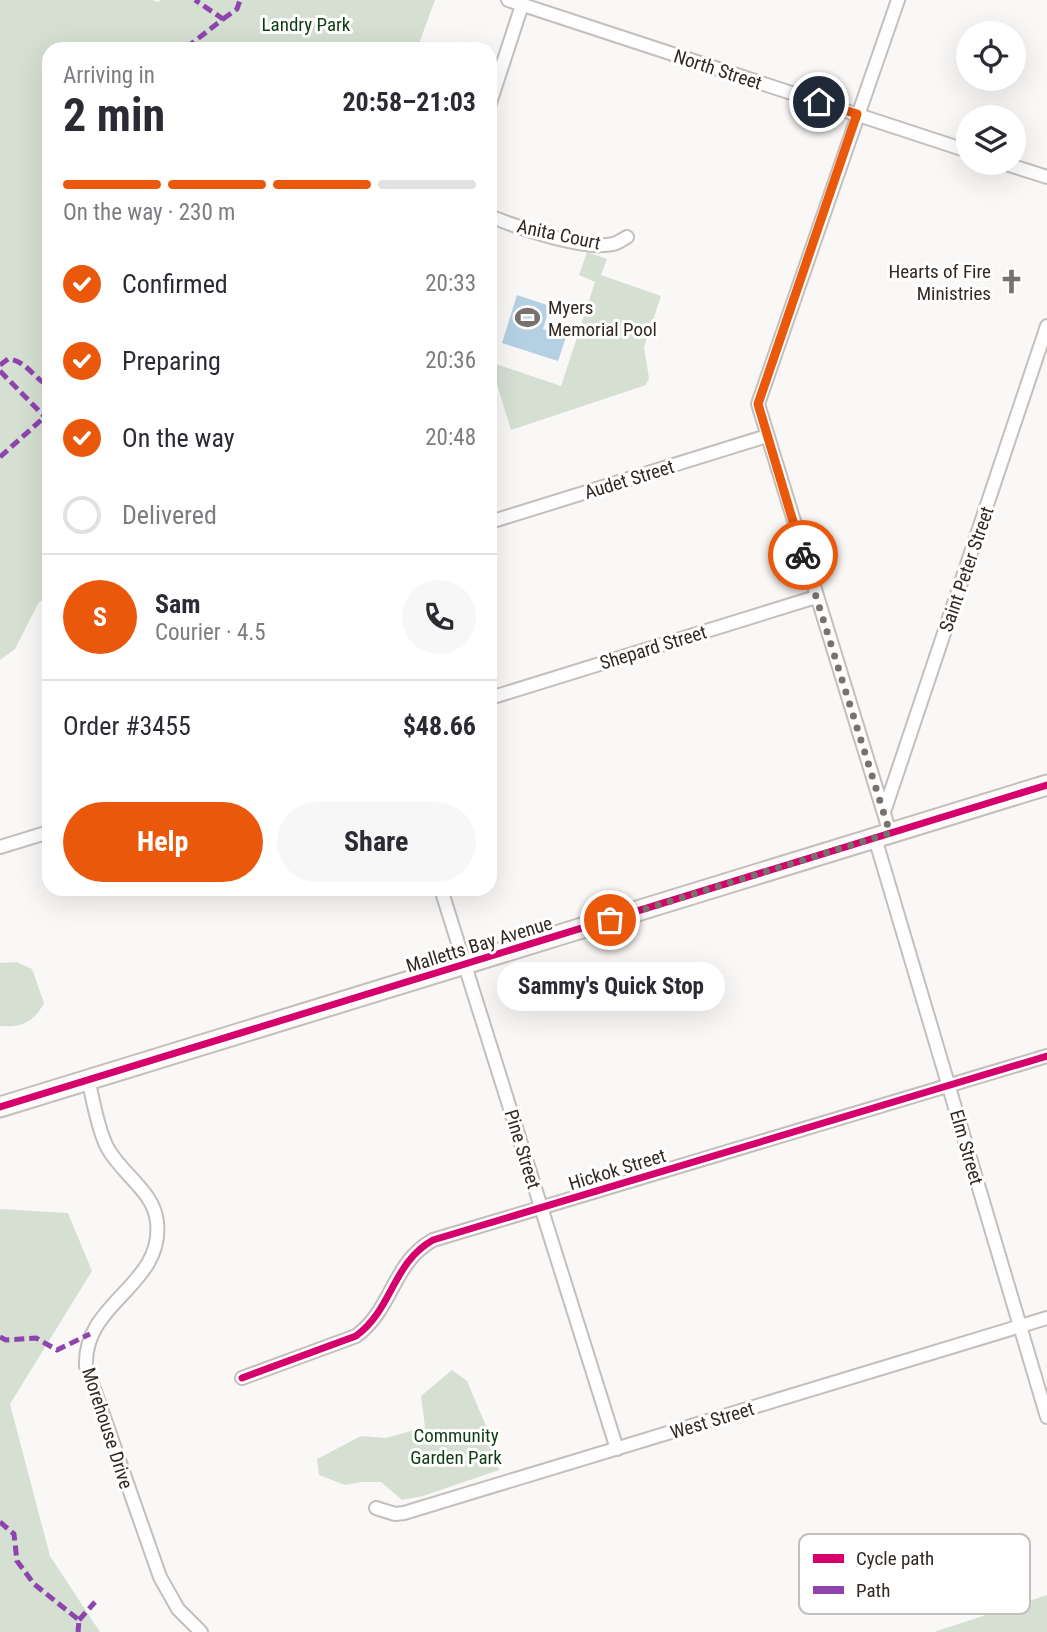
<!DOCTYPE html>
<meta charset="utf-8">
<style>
body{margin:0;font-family:"Roboto Condensed",sans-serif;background:#f7f7f7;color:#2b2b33;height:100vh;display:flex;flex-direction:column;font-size:26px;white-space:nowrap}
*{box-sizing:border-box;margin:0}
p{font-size:23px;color:#7c7c81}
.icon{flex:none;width:38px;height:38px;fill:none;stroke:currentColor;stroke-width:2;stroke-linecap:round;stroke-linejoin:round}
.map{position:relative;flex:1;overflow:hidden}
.panel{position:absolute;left:42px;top:42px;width:455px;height:854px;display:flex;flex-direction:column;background:#fff;border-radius:21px;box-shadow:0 7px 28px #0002}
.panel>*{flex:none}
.controls{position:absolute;left:956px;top:21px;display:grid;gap:14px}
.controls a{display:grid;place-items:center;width:70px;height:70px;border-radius:50%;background:#fff;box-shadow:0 7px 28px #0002;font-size:35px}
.pin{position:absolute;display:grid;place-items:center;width:60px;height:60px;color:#fff;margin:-30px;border:4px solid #fff;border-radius:50%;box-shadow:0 2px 7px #0007}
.courier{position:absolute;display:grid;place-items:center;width:70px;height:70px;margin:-35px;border:5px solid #ea580c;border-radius:50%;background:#fff;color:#222;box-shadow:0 2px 9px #0007}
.bubble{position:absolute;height:49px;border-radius:24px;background:#fff;box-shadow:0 7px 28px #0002;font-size:23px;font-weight:700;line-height:49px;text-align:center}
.headline em{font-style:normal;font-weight:700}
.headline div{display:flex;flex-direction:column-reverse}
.headline{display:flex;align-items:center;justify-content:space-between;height:119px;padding:0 21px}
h1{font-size:46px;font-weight:700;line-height:52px}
.bar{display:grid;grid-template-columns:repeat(4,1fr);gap:10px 7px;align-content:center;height:84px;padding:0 21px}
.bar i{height:9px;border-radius:5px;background:#e1e1e2}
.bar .on{background:#ea580c}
.bar p{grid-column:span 4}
.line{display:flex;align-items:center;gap:18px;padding:0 21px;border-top:2px solid #e1e1e2}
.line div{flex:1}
.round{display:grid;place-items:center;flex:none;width:74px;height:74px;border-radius:37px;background:#f7f7f7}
ol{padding:0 21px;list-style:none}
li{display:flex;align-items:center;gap:21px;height:77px}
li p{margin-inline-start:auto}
li .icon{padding:7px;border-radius:50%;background:#ea580c;color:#fff;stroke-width:4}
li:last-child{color:#7c7c81}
li i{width:38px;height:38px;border:4px solid #e1e1e2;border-radius:50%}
.primary-button{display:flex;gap:14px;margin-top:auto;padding:14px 21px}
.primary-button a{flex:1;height:80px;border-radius:42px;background:#ea580c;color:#fff;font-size:28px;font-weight:700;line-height:80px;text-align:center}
.primary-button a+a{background:#f7f7f7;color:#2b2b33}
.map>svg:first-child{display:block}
.green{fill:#d5e0d3}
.water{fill:#b4d0e2}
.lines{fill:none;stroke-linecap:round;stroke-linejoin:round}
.street-casing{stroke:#c4bfbc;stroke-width:16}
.secondary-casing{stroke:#c4bfbc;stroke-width:23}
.street{stroke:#fefefe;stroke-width:12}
.secondary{stroke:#fdfaf9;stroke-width:19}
.quiet{stroke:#8e44ad;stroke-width:5;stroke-dasharray:10 5;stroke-linecap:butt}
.cycleway-casing{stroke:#fff;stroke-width:11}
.cycleway{stroke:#d6006c;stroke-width:7}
.done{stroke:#78716d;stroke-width:7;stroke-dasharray:0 12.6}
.route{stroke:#ea580c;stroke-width:9}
.labels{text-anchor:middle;stroke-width:6;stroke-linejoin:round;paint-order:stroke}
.park-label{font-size:19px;fill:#0e3e12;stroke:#fff}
.street-label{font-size:19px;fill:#322923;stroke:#fff}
.poi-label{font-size:19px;fill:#322923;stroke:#fff;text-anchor:end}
.key{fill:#fff;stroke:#c2bfbd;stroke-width:2}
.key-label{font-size:19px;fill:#322923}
</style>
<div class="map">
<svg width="1047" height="1632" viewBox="0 0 1047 1632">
<rect width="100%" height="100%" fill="#faf8f6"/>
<!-- green -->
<g class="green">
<path d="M0,0H152L159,2L160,0H435L417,49H49V597L39,602L15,649L0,660Z"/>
<path d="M587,252L607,259L601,275L661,296L644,347L649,378L646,385L511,430L490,362L561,386L595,282L579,275Z"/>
<path d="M17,962L32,969L44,1003C34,1022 21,1028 0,1026V963Z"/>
<path d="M0,1209L68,1213L92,1271L10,1404L50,1556L100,1632H0Z"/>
<path d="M452,1370L467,1381L489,1433L499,1470L423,1496L402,1500L381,1482H361L345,1485L319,1475L317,1459L361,1436L386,1438L425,1427L421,1396Z"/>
<path d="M1047,1595V1632H934Z"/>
</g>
<!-- water -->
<path class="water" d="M517,295L550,306L543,329L566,337L558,361L502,343Z"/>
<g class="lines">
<defs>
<g id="street">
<path d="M508,0L968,151"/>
<path d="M490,103L522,5"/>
<path d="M1003,163L1047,177"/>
<path d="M490,216C516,227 585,251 613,244C618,243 623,239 627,237"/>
<path d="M490,522L767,436"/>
<path d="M490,698L816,597"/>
<path d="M884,812L1047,326"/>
<path d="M890,833L758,404L898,0"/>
<path d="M875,838L1047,1417"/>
<path d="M0,847L49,832"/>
<path d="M441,889L617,1449"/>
<path d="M88,1080C94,1102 97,1127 107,1147C121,1174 154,1191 157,1222C164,1286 83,1302 86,1366L160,1577L178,1609L201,1632"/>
<path d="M242,1378L356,1336C393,1309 392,1263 433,1240L1047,1056"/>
<path d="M376,1508L395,1514L404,1513L1047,1318"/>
</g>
<path id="secondary" d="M0,1107L1047,785"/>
</defs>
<!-- street casing -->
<use href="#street" class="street-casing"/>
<!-- secondary casing -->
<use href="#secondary" class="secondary-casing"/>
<!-- street -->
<use href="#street" class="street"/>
<!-- secondary -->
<use href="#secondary" class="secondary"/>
<!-- quiet -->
<g class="quiet">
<path d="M223,19L237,9L240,0"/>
<path d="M188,49L191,44L223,19L195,0"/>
<path d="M0,365L8,359C27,361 33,378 49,386"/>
<path d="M0,371L44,416"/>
<path d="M0,457L49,413"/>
<path d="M0,1337L6,1340L36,1338L57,1350L90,1334"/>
<path d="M0,1522L14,1534L17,1561L34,1584L79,1620L78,1632"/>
<path d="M79,1620L95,1602"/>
</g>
<defs>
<g id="cycleway">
<path d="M0,1107L1047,785"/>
<path d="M242,1378L356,1336C393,1309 392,1263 433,1240L1047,1056"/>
</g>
</defs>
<!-- cycleway casing -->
<use href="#cycleway" class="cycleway-casing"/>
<!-- cycleway -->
<use href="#cycleway" class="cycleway"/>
</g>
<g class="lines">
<!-- done -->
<path class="done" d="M610,920L890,833L803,555"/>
<!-- route -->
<path class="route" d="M803,555L758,404L857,114L819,102"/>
</g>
<!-- icons -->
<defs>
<symbol id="church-bare" viewBox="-9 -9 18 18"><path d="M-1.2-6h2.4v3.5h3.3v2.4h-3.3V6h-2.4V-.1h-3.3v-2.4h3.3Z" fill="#78716d" stroke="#fff" stroke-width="2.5" paint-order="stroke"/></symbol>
<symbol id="stadium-bare" viewBox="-9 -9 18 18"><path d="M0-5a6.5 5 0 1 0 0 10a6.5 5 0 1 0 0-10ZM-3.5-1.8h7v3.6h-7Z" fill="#78716d" stroke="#fff" stroke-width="2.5" paint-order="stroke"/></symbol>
</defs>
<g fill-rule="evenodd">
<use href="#church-bare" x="994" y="264" width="35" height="35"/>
<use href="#stadium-bare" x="510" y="300" width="35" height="35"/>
</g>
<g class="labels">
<!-- park labels -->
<g class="park-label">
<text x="306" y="31">Landry Park</text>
<text x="456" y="1442">Community<tspan x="456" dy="22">Garden Park</tspan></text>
</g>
<!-- street labels -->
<g class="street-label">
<text transform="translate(718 69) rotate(18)" y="7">North Street</text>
<text transform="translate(559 234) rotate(12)" y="7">Anita Court</text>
<text transform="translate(629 479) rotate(-17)" y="7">Audet Street</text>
<text transform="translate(966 569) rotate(-71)" y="7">Saint Peter Street</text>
<text transform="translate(653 647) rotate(-17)" y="7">Shepard Street</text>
<text transform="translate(479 944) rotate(-17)" y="7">Malletts Bay Avenue</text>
<text transform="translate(967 1147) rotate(74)" y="7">Elm Street</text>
<text transform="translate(523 1149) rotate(73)" y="7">Pine Street</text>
<text transform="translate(617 1169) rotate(-17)" y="7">Hickok Street</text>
<text transform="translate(712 1420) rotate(-17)" y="7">West Street</text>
<text transform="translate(108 1428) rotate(72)" y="7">Morehouse Drive</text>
</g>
<!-- poi labels -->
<g class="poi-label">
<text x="991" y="278">Hearts of Fire<tspan x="991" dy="22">Ministries</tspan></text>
<text x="548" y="314" text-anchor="start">Myers<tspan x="548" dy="22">Memorial Pool</tspan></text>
</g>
</g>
<!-- legend -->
<rect x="799" y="1534" width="231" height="80" rx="10" class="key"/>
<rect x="813" y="1554" width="31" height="9" fill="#d6006c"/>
<rect x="813" y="1586" width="31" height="8" fill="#8e44ad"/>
<g class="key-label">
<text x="856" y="1565">Cycle path</text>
<text x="856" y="1597">Path</text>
</g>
</svg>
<div class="controls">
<a><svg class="icon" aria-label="locate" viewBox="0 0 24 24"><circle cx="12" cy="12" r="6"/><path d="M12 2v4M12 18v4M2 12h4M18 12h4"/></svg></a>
<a><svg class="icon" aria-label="layers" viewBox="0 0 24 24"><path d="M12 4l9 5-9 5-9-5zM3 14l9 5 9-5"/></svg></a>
</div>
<div class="pin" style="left:610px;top:920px;background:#ea580c"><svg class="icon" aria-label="bag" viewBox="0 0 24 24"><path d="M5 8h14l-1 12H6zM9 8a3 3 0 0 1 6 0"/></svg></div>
<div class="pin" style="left:819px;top:102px;background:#1f2937"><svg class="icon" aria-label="home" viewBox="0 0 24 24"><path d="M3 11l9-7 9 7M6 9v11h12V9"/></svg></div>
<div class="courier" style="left:803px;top:555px"><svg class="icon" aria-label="bike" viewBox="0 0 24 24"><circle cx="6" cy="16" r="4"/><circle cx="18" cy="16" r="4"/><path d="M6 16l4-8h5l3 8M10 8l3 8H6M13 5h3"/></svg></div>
<div class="bubble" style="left:497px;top:962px;width:228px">Sammy's Quick Stop</div>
<section class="panel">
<div class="headline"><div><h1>2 min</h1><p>Arriving in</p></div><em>20:58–21:03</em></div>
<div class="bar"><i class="on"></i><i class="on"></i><i class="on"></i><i></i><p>On the way · 230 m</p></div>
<ol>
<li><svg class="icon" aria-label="check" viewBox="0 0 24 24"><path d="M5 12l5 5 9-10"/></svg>Confirmed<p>20:33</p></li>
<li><svg class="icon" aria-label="check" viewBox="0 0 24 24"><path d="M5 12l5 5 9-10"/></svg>Preparing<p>20:36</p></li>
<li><svg class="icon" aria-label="check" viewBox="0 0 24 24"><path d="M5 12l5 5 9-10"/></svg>On the way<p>20:48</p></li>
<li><i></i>Delivered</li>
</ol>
<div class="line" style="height:126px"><b class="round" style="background:#ea580c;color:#fff">S</b><div><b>Sam</b><p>Courier · 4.5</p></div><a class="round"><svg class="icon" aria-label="phone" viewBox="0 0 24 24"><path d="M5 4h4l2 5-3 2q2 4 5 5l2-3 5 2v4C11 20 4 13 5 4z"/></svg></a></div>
<div class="line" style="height:91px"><div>Order #3455</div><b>$48.66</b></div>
<div class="primary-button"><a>Help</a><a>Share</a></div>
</section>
</div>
